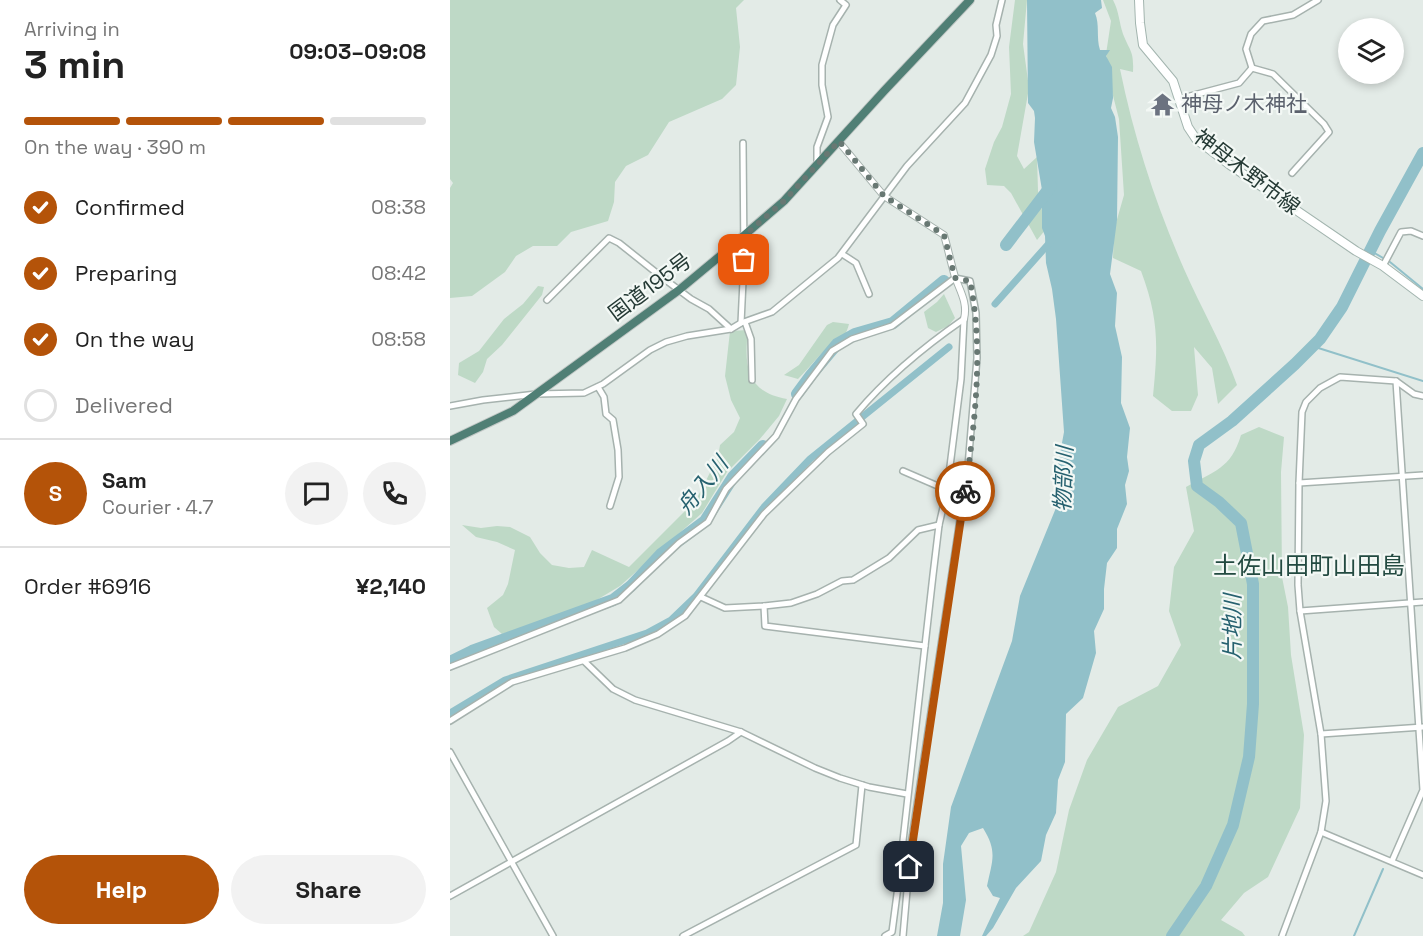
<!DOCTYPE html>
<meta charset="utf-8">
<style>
body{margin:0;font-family:"Space Grotesk","Noto Sans JP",sans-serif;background:#f2f2f2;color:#222;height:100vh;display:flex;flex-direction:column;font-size:22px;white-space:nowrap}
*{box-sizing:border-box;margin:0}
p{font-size:20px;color:#767676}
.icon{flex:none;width:33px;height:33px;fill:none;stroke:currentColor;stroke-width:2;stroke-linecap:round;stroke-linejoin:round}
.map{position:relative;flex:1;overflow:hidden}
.details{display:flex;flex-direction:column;background:#fff;width:450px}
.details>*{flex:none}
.controls{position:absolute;left:888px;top:18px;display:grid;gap:12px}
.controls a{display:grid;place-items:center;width:66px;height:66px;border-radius:50%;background:#fff;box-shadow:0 3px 9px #0003;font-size:30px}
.pin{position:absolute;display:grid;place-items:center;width:51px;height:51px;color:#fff;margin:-26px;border-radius:12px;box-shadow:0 3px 9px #0006}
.courier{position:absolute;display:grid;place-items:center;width:60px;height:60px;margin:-30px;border:4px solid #b45309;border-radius:50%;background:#fff;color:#222;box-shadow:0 2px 8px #0007}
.summary em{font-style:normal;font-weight:600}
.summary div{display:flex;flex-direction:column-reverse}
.summary{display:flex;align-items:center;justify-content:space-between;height:102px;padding:0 24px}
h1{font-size:39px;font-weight:600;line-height:45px}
.bar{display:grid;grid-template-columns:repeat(4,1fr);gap:9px 6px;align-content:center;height:72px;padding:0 24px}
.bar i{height:8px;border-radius:4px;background:#e0e0e0}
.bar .current{background:#b45309}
.bar p{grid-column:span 4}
.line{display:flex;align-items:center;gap:15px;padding:0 24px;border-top:2px solid #e0e0e0}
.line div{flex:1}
.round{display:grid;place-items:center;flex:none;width:63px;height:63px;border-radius:32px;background:#f2f2f2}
ol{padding:0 24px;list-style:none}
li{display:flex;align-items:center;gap:18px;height:66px}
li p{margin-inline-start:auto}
li .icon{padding:6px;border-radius:50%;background:#b45309;color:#fff;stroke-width:4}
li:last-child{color:#767676}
li i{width:33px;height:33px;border:3px solid #e0e0e0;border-radius:50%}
.action{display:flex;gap:12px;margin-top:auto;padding:12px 24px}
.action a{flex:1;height:69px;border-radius:36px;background:#b45309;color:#fff;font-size:24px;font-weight:600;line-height:69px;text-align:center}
.action a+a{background:#f2f2f2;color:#222}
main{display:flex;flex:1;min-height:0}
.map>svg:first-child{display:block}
.green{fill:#bed9c6}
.water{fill:#91c0c9}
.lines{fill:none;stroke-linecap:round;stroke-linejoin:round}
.stream{stroke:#91c0c9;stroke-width:2}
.canal{stroke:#91c0c9;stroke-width:7}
.river{stroke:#91c0c9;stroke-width:12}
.minor-casing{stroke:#a6b2ae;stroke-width:8}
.tertiary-casing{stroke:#a6b2ae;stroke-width:8}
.secondary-casing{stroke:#a3b5af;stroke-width:10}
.trunk-casing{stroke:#c2c8c6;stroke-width:10}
.minor{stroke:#fff;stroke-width:5}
.tertiary{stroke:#fff;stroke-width:6}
.secondary{stroke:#fff;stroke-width:8}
.trunk{stroke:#507f75;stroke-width:8}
.done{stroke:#687873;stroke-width:6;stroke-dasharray:0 10.8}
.route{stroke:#b45309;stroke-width:8}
.labels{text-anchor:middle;stroke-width:4.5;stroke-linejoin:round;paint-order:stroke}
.worship-label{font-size:21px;fill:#5b616d;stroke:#f3f8f5;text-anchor:start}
.street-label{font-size:21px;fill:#253a35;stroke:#f3f8f5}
.water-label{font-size:22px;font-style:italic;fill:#26616f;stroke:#f3f8f5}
.quarter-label{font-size:24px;fill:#234a41;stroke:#f3f8f5}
</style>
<main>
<section class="details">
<div class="summary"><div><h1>3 min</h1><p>Arriving in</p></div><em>09:03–09:08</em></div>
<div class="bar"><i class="current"></i><i class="current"></i><i class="current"></i><i></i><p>On the way · 390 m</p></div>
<ol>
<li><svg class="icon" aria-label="check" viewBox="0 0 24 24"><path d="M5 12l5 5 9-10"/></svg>Confirmed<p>08:38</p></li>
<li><svg class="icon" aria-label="check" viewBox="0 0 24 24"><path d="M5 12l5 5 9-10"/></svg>Preparing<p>08:42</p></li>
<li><svg class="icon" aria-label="check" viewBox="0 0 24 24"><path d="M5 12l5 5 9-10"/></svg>On the way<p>08:58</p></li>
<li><i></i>Delivered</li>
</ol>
<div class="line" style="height:108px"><b class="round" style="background:#b45309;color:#fff">S</b><div><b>Sam</b><p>Courier · 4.7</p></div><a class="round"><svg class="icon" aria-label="chat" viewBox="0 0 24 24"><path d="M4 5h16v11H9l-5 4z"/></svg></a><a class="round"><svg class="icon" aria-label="phone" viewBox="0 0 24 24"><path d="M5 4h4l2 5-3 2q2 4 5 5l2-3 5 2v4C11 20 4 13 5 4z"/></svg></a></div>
<div class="line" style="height:78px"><div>Order #6916</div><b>¥2,140</b></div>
<div class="action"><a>Help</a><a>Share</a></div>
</section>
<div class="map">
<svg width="973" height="936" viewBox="0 0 973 936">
<rect width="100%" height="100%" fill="#e3ebe7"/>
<!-- green -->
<g class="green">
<path d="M0,0H294L286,8L290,47L286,85L272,99L219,122L198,155L176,166L165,182L164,202L158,221L121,232L107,246H83L66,256L55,272L22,296L0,298V188L3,183L0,179Z"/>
<path d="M565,0H577L573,44L579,88L567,156L574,169L587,157L588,191L596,229L587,240L561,193L554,186L537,185L535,169L544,142L552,127L561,94L559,47Z"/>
<path d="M653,0H663C669,11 669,22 673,34C680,52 684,50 683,72L670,69C684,138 706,205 734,269C751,308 773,345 787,385L768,404L762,368L744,347L748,395L741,411H722L703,396C708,346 709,319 691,271L663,258L664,230L674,195L669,119L660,84L656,54L661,21Z"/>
<path d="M88,286L94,287L92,295L52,345L37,359L33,372L25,383L8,375L9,363L29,351L54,319L73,304Z"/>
<path d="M494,294L505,318L498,326L486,332L478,328L474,312L487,302Z"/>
<path d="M383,322L399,324C394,344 384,341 372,353C364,361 357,370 348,379L334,375L349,365L377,325Z"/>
<path d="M298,330C294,366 296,392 337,399L329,416L309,440L277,472L252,513L170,586L145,601L120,613L52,634L44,627L37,608L53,595L58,584L65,550L47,542L26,537L12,525L31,528L47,526L60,527L80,537L90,553L102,565L119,568L134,567L142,550L179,567L246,500L268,457L270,445L284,432L290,418L281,400L275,376L280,331Z"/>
<path d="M809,427L834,437L831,472L832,577L838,607L841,655L854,735L850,808L818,877L794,893L771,920L792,932L795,936H573L579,932L606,872L619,810L637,760L668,707L708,686L731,645L719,611L724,567L744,531L736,487C764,471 781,469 791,435Z"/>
</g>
<!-- water -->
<path class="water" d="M577,0H651L652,8L645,13C650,25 646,37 650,50H660L656,56L662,67L663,98L661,108L665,117L668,137L667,220L660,274L667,293L665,326L672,357L671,403L680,428L677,457L679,471L675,485L677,504L667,529V548L657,563L654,589V609L644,631L646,653L633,698L616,714L615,762L608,780L606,813L596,835L591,861L566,888L543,928L536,936H532L550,898L543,896L537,886C542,861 548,852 533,828L519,833L511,846L516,900L510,936H487L493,903V864L501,807L562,641L570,596L610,498L607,470L614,432L606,319L602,289L596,263L595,236L592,228V190L584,142L585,118L584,111L578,103Z"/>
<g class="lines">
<!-- stream -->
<g class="stream">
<path d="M921,251L940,262L973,289"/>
<path d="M862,346L973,381"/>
<path d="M904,936L933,869"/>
</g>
<!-- canal -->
<g class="canal">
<path d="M545,304L602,240"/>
<path d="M0,713L55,680L197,633L221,620L246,596L314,507L360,459L499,347"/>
</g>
<!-- river -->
<g class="river">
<path d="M556,245L601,186"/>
<path d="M347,394L361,375L387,344L405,334L443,323L494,281"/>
<path d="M0,662L22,651L163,600L181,586L211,554L255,521L283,477L313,446"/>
<path d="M722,936L756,886L783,825L799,757L803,704V584L791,523L769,502L747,486L744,461L749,445L782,421L845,364L870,339L892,307L930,231L973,153"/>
</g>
<defs>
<g id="minor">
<path d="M802,68L823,74L874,124L879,132L842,173"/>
<path d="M802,68L796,49L801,34L813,21L843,15L868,0"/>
<path d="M731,102L740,96L789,83L802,68"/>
<path d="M367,165V147L378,117L372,85V65L383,25L396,5L390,0"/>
<path d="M392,254L406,263L419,294"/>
<path d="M933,266L951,232L961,231L973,236"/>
<path d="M97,300L159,238L169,243L213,278L241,299L259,309L281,329"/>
<path d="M295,322L301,339L302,380"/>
<path d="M291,323L294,260L293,143"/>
<path d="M148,387L154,397L156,414L163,420L168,450L169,477L160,506"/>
<path d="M0,406L33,400L86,394L134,393L153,384L200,350L216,342L237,336L281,329L291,323L322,312L388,258L457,166L515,103L541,55L547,36L546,25L552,0"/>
<path d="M453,471L497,490"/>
<path d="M849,483L973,475"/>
<path d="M251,597L275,608L314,606L341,603L367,594L392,581L403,580L439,558L468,530L489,525"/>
<path d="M314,606L315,626L475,646"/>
<path d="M850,611L973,602"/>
<path d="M134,661L163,689L185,700L291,732L365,768L390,778L419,787L457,794"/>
<path d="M0,667L169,600L229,543L258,522L276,489L326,436L346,399L382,351L402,339L442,326L505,278L520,281L526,313L527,358L518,466L461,845L453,936"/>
<path d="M0,721L62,682L175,648L208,634L235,616L314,514L378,452L413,424L406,414C437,377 475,346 514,319"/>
<path d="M871,734L973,727"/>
<path d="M0,752L103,936"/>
<path d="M871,832L973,875"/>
<path d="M942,861L973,790L946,381"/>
<path d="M0,896L278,741L291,732"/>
<path d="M233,936L406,845L412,785"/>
<path d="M435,936L442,932L447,894L483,575L489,525L497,490L511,379L514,319"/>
<path d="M832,936L871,832L876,801L871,734L850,611L848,585L849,483L852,412L856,402L870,388L890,377L946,381L964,394L973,396"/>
</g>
<path id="tertiary" d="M389,142L434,196L494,235C498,249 501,263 505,277C510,291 518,303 514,319"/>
<path id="secondary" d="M689,0L690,23L693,45L723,81L738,127L746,139L780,165L906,251L933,266L973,296"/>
<path id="trunk" d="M0,441L63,411L229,290L270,256L334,201L434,91L520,0"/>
</defs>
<!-- minor casing -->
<use href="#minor" class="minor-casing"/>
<!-- tertiary casing -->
<use href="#tertiary" class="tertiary-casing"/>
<!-- secondary casing -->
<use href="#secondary" class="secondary-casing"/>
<!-- trunk casing -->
<use href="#trunk" class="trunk-casing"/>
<!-- minor -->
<use href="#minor" class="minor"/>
<!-- tertiary -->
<use href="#tertiary" class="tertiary"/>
<!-- secondary -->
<use href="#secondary" class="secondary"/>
<!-- trunk -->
<use href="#trunk" class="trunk"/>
</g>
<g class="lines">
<!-- done -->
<path class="done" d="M294,260L295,235L334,201L389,141L434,196L494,235L505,278L520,281C534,349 525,423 515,491"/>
<!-- route -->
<path class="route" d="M459,867L515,491"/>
</g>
<!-- icons -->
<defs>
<symbol id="temple-bare" viewBox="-9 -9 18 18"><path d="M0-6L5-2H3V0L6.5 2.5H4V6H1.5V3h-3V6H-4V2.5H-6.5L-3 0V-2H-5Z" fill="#6b7280" stroke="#f3f8f5" stroke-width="2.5" paint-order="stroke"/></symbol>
</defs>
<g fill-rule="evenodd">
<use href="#temple-bare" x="696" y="88" width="33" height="33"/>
</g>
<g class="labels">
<!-- worship labels -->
<g class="worship-label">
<text x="731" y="111">神母ノ木神社</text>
</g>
<!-- street labels -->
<g class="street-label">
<text transform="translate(797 172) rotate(37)" y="7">神母木野市線</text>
<text transform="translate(200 287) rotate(-37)" y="7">国道195号</text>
</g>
<!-- water labels -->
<g class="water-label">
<text transform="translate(613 479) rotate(-88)" y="8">物部川</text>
<text transform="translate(252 485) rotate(-51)" y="8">舟入川</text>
<text transform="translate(782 627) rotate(-90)" y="8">片地川</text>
</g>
<!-- quarter labels -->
<g class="quarter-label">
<text x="859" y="574">土佐山田町山田島</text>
</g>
</g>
</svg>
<div class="controls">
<a><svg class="icon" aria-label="layers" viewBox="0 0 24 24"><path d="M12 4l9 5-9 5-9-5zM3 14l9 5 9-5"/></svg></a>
</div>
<div class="pin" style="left:294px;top:260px;background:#ea580c"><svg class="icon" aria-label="bag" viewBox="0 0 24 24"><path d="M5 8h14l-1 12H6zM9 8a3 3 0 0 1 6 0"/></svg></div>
<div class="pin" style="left:459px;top:867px;background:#1f2937"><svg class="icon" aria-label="home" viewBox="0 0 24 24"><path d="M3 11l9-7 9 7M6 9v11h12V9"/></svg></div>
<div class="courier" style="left:515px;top:491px"><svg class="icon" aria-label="bike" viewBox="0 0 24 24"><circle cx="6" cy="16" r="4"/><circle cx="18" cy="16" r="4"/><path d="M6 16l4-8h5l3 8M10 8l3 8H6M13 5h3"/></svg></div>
</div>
</main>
